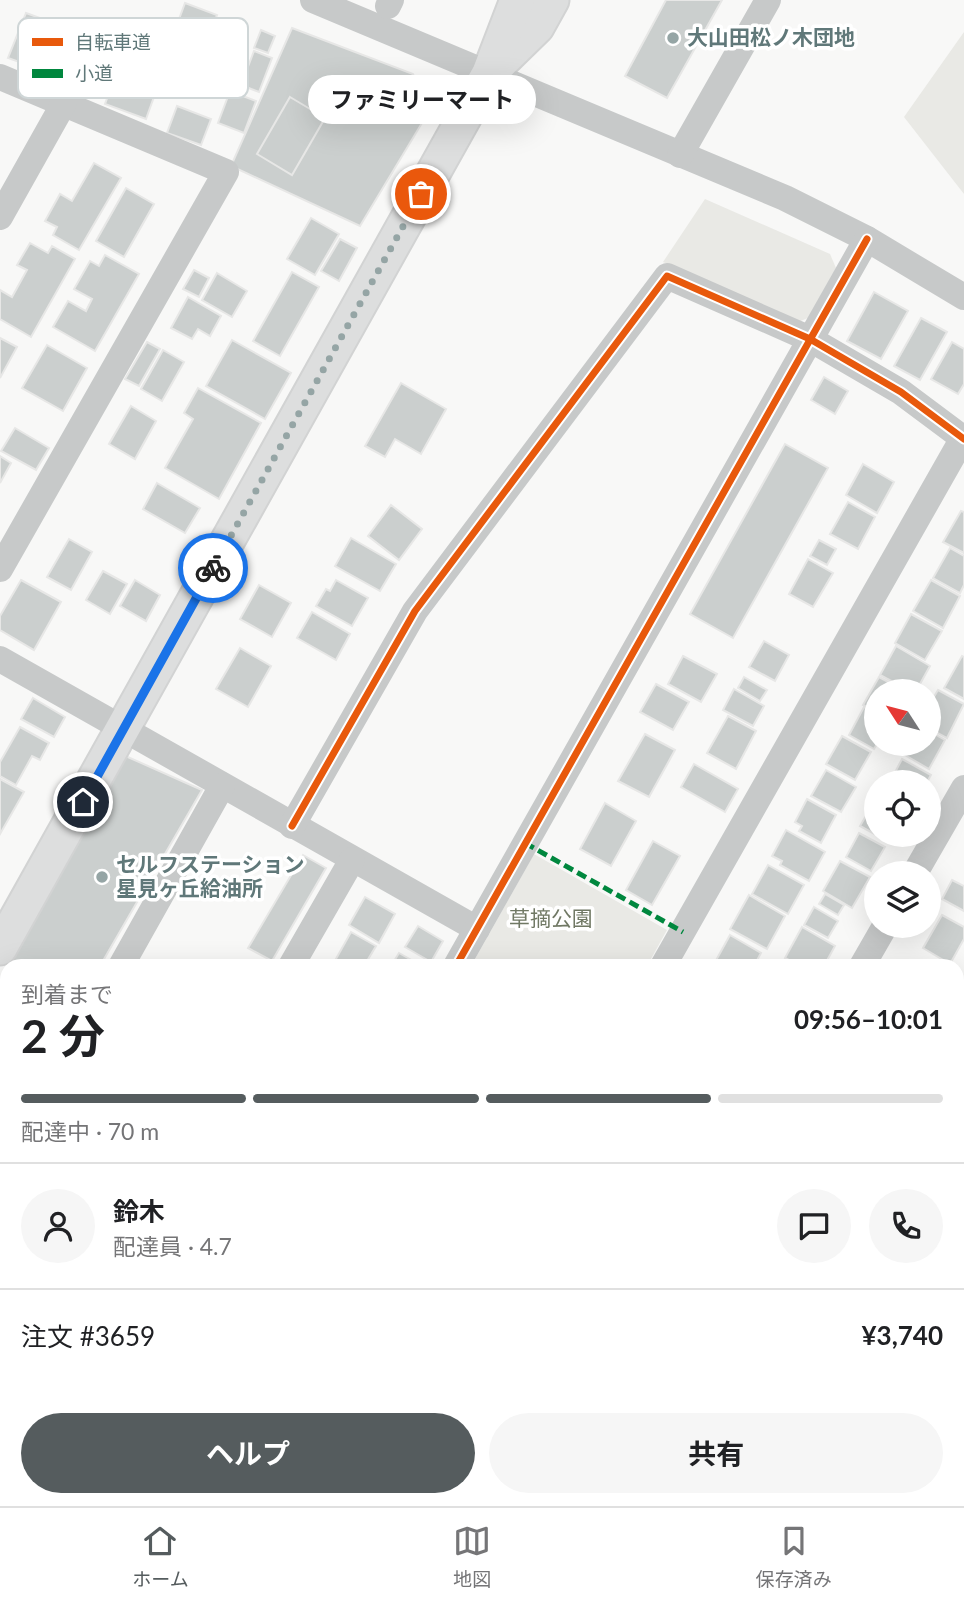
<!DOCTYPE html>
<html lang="ja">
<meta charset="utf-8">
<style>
body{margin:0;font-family:Lato,"Noto Sans JP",sans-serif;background:#f6f6f6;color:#202124;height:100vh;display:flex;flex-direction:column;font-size:26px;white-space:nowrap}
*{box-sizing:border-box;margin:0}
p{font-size:23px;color:#757577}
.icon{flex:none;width:38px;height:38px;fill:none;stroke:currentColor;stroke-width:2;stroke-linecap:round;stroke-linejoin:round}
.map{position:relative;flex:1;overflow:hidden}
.drawer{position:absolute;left:0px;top:959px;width:964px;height:548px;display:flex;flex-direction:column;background:#fff;border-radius:21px 21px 0 0;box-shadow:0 7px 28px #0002}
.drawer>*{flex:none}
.needle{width:46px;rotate:306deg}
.controls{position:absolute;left:864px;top:679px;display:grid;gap:14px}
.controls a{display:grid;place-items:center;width:77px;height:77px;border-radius:50%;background:#fff;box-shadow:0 7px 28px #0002;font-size:35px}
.pin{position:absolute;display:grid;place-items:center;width:60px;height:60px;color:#fff;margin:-30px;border:4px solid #fff;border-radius:50%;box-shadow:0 2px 7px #0007}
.courier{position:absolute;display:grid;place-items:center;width:70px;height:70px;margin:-35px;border:5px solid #1a73e8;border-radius:50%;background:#fff;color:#222;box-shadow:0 2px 9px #0007}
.bubble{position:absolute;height:49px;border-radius:24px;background:#fff;box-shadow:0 7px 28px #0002;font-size:23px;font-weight:700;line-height:49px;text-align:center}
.headline em{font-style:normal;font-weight:700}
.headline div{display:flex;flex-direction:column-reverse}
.headline{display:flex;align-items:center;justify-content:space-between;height:119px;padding:0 21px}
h1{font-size:46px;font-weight:700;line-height:52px}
.bar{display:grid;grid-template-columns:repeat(4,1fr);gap:10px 7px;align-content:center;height:84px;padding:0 21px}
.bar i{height:9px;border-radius:5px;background:#e0e0e0}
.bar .active{background:#555c5e}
.bar p{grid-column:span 4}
.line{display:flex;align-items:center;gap:18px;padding:0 21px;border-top:2px solid #e0e0e0}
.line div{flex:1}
.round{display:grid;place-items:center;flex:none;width:74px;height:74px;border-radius:37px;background:#f6f6f6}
.action{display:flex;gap:14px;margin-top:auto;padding:14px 21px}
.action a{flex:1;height:80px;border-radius:42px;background:#555c5e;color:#fff;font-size:28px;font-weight:700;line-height:80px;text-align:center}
.action a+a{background:#f6f6f6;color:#202124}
.tab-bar{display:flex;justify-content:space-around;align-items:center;height:98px;border-top:2px solid #e0e0e0;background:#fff;font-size:19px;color:#757577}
.tab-bar a{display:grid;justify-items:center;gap:4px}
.tab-bar .active{color:#555c5e}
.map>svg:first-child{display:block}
.green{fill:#e9e9e5}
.building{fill:#cbcfce;stroke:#e7e7e6;stroke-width:2}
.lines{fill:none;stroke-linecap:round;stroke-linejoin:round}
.major-casing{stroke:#d2d3d3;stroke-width:37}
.minor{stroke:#c7c9c9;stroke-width:26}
.major{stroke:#dddede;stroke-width:33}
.quiet{stroke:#00873e;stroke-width:5;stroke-dasharray:10 5;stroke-linecap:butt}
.cycleway-casing{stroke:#fff;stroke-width:11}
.cycleway{stroke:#e8590c;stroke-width:7}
.done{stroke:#95a5a5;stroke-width:7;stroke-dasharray:0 12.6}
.route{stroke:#1a73e8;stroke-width:9}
.poi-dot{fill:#95a5a5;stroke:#fff;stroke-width:2.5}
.labels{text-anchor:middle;stroke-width:7;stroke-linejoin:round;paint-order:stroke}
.poi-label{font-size:21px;font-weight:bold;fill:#607879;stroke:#fff;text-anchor:start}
.park-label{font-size:21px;fill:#707864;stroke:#fff}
.key{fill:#fff;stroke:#cfd6d7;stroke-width:2}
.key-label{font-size:19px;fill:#607879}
</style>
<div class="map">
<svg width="964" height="1506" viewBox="0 0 964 1506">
<rect width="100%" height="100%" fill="#f8f8f7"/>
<!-- green -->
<g class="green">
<path d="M964,32V194L904,117Z"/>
<path d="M705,199L830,254L836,268L808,318L798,322L663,262Z"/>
<path d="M534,854L667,930L647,966H471Z"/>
</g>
<!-- building -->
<g class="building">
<path d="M666,0H722L667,98L625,76Z"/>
<path d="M185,3L217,15L200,61L168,49Z"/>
<path d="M26,13L51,22L33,67L8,58Z"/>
<path d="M292,28L413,74L428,113L360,226L231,166Z"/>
<path d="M261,30L275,36L268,53L254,48Z"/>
<path d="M254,51L272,58L259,92L241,85Z"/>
<path d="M128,56L164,69L146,119L105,104L112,85L117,87Z"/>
<path d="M230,91L256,101L244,133L218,123Z"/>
<path d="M290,97L325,118L292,175L257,154Z"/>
<path d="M177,106L211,119L201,145L167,133Z"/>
<path d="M94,163L121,178L79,250L53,235L57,227L45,221L60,194L72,201Z"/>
<path d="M126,188L154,204L124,257L96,241Z"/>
<path d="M311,218L339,234L315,275L287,259Z"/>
<path d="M340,239L357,248L339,281L321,271Z"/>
<path d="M30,243L48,253L52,246L75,259L31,337L0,319V290L12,297L27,270L17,265Z"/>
<path d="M105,255L139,274L95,351L53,327L68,301L86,311L92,299L74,289L90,261L99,266Z"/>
<path d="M194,270L209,278L199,297L183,289Z"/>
<path d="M292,272L319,287L280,356L253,341Z"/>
<path d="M217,273L247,291L232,317L202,300Z"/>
<path d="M874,292L908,311L881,359L847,341Z"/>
<path d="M188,297L221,316L210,336L198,329L192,339L171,328Z"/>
<path d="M921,318L947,332L920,380L894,366Z"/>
<path d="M0,338L17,347L0,378Z"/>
<path d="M232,340L291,373L265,419L206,386Z"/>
<path d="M147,342L160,349L139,386L125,379Z"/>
<path d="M952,342L964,349V384L958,394L931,379Z"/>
<path d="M47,345L87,368L63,411L22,388Z"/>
<path d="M163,350L184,362L162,401L141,389Z"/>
<path d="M824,377L848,391L835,414L811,400Z"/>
<path d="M401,383L446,409L421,454L395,439L385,457L365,446Z"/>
<path d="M198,388L261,423L219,499L165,468L193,419L184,413Z"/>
<path d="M131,406L156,421L135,459L109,444Z"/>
<path d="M15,428L49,448L36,470L1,451Z"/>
<path d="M785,444L828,468L733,638L690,614Z"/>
<path d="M0,456L11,463L0,483Z"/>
<path d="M863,464L894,482L877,513L846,495Z"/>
<path d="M157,483L200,508L185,533L143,509Z"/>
<path d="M848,502L875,517L858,549L830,534Z"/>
<path d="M391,505L422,529L399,560L368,536Z"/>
<path d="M961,511L964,512V553L943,542Z"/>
<path d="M351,538L396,564L380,591L335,566Z"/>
<path d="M69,539L92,552L71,590L47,577Z"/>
<path d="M819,540L836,549L827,565L810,556Z"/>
<path d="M950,548L964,556V585L960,593L933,578Z"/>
<path d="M808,559L833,573L813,607L789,594Z"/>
<path d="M103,571L127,584L110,614L86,600Z"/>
<path d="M21,580L61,602L34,650L0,630V616Z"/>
<path d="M135,580L160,595L146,621L120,606Z"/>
<path d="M336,580L368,598L352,626L316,606L326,589L330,591Z"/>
<path d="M931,580L960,596L943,628L913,611Z"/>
<path d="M259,585L291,603L272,637L240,619Z"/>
<path d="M312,612L350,634L336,660L297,638Z"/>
<path d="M911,614L942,631L925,660L895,643Z"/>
<path d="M764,641L789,655L775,681L749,667Z"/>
<path d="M896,646L930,666L916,691H910L880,675Z"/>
<path d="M240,648L271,666L248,707L216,689Z"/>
<path d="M683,656L717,674L701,702L668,684Z"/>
<path d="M962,656L964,657V699L944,688Z"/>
<path d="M744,677L767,690L760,701L738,688Z"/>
<path d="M879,677L905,691H877V712L863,705Z"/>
<path d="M656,684L689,702L673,730L640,712Z"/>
<path d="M734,689L764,706L753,726L723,710Z"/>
<path d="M938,690L964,704L947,738L929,728V705Z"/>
<path d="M33,698L65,717L54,737L21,719Z"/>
<path d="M864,707L877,714V744L874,749L849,735Z"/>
<path d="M728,716L756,731L736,769L707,753Z"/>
<path d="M20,727L49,743L40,760L32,756L16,785L0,776V762Z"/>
<path d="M929,731L945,740L929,769L903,754L909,744H929Z"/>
<path d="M645,734L675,750L649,797L618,781Z"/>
<path d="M842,736L871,752L855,780L826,764Z"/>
<path d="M121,754L202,790L100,966L4,963Z"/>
<path d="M902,759L931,775L927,782H890Z"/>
<path d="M694,764L738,789L725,812L681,787Z"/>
<path d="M826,770L856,787L841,812L811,796Z"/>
<path d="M0,779L24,792L0,834Z"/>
<path d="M877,797V835H898L893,844L860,826Z"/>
<path d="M807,799L836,815L821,843L799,831L802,826L795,822Z"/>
<path d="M605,803L636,821L611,866L580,849Z"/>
<path d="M786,830L825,852L809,881L780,865L782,861L772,856Z"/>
<path d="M859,833L885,847L871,871L846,857Z"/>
<path d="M653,841L680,856L652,905L626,890Z"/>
<path d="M303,855L326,868L272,961L248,948Z"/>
<path d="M840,861L870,877L852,908L823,891Z"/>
<path d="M768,865L804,885L788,914L752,894Z"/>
<path d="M952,880L964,886V911L942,899Z"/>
<path d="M825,894L844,905L838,915L819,904Z"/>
<path d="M749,895L785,916L767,949L730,929Z"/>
<path d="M365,897L395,914L379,943L349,925Z"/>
<path d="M814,907L838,921L828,938L804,925Z"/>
<path d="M942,915L964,927V939L950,964L923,948Z"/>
<path d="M418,926L443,941L431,962L405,947Z"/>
<path d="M802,927L835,946L824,966H800L785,958Z"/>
<path d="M351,932L376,946L364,966H332Z"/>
<path d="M730,935L761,953L754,966L714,964Z"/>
<path d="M399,953L422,966H391Z"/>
<path d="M957,1030L964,1034V1064L957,1061Z"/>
<path d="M0,1100L7,1104V1128L0,1140Z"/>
<path d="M964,1244V1281L957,1277V1256Z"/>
<path d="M957,1287L964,1291V1301L957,1312Z"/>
<path d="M406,1500H436L433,1506H410L404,1503Z"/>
<path d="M475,1500H519L515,1506H485Z"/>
<path d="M602,1500H615L626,1506H599Z"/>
<path d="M678,1500H691L702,1506H674Z"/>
<path d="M855,1500H898L894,1506H852Z"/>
</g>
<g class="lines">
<defs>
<g id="major">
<path d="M496,67L537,27L552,0"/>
<path d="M0,948L489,73L517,0"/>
</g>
</defs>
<!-- major casing -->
<use href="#major" class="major-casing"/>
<!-- minor -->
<g class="minor">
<path d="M313,0L785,198L867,239L964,297"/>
<path d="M388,6L391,0"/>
<path d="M0,77L226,172L0,569"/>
<path d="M680,155L768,0"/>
<path d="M0,217L64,103"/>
<path d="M0,659L477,929"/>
<path d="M292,826L415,611L667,276L810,339L901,392L964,439"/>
<path d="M915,873L964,788"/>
<path d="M121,966L222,786"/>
<path d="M291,966L352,860"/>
<path d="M456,966L867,239"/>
<path d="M663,966L963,438"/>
<path d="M862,966L885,926"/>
<path d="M957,1148L964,1137"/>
<path d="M0,1181L7,1169"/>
<path d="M957,1202L964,1206"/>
<path d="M0,1311L7,1315"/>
<path d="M957,1354L964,1357"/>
<path d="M957,1447L964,1435"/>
<path d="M0,1472L7,1458"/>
<path d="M92,1500L103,1506"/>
<path d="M309,1500L317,1506"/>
<path d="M356,1506L360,1500"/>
<path d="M556,1506L559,1500"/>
<path d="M755,1506L758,1500"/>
<path d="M924,1506L927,1500"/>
</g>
<!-- major -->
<use href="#major" class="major"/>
<!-- quiet -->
<path class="quiet" d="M525,843L683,932"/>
<defs>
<g id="cycleway">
<path d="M292,826L415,611L667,276L810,339L901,392L964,439"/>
<path d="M456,966L867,239"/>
</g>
</defs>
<!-- cycleway casing -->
<use href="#cycleway" class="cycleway-casing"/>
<!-- cycleway -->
<use href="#cycleway" class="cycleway"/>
</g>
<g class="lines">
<!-- done -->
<path class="done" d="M213,568L421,194"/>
<!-- route -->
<path class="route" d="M83,802L213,568"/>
</g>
<!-- markers -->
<g class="poi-dot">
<circle cx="673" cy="38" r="7"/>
<circle cx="102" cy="877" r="7"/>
</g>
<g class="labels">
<!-- poi labels -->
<g class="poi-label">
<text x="687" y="45">大山田松ノ木団地</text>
<text x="116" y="872">セルフステーション<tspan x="116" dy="24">星見ヶ丘給油所</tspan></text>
</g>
<!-- park labels -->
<g class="park-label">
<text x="551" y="926">草摘公園</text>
</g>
</g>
<!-- legend -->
<rect x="18" y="18" width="230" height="80" rx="10" class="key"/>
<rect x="32" y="38" width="31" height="8" fill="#e8590c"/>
<rect x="32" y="69" width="31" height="9" fill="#00873e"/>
<g class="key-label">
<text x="75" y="49">自転車道</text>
<text x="75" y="80">小道</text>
</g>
</svg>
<div class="controls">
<a><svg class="needle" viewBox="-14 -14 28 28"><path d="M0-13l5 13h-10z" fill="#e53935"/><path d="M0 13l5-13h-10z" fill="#757577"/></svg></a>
<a><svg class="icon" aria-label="locate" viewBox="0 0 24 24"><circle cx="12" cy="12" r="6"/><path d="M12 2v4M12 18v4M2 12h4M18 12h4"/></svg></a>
<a><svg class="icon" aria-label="layers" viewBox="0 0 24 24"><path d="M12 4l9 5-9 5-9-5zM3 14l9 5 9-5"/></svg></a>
</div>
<div class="pin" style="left:421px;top:194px;background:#ea580c"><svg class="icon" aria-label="bag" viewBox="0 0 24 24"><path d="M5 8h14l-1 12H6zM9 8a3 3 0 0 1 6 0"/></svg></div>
<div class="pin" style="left:83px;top:802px;background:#1f2937"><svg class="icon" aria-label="home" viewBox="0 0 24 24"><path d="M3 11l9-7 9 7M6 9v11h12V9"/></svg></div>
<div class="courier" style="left:213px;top:568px"><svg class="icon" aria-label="bike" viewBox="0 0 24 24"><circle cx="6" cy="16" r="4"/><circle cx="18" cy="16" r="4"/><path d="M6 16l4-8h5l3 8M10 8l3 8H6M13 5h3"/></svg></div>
<div class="bubble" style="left:308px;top:75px;width:228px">ファミリーマート</div>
<section class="drawer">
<div class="headline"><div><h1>2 分</h1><p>到着まで</p></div><em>09:56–10:01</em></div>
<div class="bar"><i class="active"></i><i class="active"></i><i class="active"></i><i></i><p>配達中 · 70 m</p></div>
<div class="line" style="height:126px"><a class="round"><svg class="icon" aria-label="person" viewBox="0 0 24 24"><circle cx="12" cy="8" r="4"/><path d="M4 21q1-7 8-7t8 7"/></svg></a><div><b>鈴木</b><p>配達員 · 4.7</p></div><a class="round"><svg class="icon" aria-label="chat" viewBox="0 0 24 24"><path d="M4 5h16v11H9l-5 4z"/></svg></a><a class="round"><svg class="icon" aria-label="phone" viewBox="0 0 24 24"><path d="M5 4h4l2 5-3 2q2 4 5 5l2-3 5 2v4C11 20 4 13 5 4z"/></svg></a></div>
<div class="line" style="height:91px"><div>注文 #3659</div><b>¥3,740</b></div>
<div class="action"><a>ヘルプ</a><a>共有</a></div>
</section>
</div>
<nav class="tab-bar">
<a class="active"><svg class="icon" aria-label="home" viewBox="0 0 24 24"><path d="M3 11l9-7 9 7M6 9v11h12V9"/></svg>ホーム</a>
<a><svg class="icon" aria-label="map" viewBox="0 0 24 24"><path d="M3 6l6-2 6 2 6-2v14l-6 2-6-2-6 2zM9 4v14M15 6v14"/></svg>地図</a>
<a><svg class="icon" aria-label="saved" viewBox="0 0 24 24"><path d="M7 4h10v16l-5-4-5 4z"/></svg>保存済み</a>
</nav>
